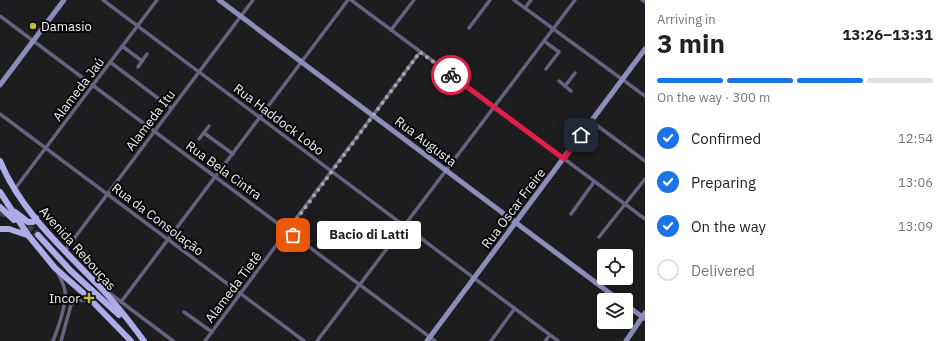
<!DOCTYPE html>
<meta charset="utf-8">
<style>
body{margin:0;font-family:"IBM Plex Sans",sans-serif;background:#f6f6f6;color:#202124;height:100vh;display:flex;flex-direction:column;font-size:15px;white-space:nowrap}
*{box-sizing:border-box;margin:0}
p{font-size:13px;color:#757577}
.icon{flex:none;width:22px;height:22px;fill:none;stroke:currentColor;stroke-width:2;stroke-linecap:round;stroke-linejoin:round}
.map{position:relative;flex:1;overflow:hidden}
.panel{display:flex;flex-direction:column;background:#fff;width:300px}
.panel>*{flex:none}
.fabs{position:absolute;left:597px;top:249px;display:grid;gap:8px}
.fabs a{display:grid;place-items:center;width:36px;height:36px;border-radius:4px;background:#fff;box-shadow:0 4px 16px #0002;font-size:20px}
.pin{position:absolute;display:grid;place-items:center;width:34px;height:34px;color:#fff;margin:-17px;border-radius:8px;box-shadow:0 2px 6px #0006}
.courier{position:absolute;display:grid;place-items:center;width:40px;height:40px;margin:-20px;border:3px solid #e11d48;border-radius:50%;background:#fff;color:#222;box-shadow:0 1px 5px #0007}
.bubble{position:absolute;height:28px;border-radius:4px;background:#fff;box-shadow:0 4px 16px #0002;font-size:13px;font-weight:700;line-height:28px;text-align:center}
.overview em{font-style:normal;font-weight:700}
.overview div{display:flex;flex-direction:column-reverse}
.overview{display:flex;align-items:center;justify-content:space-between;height:68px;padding:0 12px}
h1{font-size:26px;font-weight:700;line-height:30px}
.bar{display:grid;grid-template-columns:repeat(4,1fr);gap:6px 4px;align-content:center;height:48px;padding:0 12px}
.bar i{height:5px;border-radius:3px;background:#e0e0e0}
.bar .active{background:#1a73e8}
.bar p{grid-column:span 4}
ol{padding:0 12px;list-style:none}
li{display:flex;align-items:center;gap:12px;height:44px}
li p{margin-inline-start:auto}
li .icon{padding:4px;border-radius:50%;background:#1a73e8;color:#fff;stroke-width:4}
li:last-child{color:#757577}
li i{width:22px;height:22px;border:2px solid #e0e0e0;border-radius:50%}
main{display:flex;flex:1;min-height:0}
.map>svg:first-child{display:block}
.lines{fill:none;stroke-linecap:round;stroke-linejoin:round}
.primary-tunnel{stroke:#3d3d40;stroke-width:6;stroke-dasharray:6 3;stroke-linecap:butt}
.street{stroke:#646481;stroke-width:3.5}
.secondary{stroke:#8d8dbb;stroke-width:5}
.primary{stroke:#adace9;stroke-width:6}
.done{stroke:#a8a8aa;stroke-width:4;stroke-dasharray:0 7.2}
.route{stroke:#e11d48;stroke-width:5}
.poi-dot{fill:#c5bc3d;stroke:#070708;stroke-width:1.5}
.labels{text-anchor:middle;stroke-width:4;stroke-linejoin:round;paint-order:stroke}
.poi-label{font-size:13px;fill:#f3f3f5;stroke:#070708;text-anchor:start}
.street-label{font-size:13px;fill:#f3f3f5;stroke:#070708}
</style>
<main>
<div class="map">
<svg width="645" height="341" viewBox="0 0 645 341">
<rect width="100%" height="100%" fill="#1d1d20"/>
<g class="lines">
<!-- primary-tunnel -->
<g class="primary-tunnel">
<path d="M0,213L11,216"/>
<path d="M21,220L38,235"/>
</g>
<!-- street -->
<g class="street">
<path d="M103,0L558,341"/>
<path d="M351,0L645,219"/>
<path d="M514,0L645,96"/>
<path d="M642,0L645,2"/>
<path d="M525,8L531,0"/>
<path d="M0,16L435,341"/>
<path d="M469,28L490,0"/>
<path d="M391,30L414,0"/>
<path d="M544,41L559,52L546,69"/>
<path d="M122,46L142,61"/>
<path d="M110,62L171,108"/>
<path d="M138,67L147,54"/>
<path d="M559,81L571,91"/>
<path d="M565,86L575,73"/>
<path d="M0,114L304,341"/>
<path d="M591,121L645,161"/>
<path d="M204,133L233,154"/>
<path d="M199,139L209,126"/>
<path d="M14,190L157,0"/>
<path d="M571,214L594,182"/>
<path d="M599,237L645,179"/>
<path d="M64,252L253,0"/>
<path d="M104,289L173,341"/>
<path d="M121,302L348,0"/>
<path d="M184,312L212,332"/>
<path d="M53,341C58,328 67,304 65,291C64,284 60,278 58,273"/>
<path d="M61,341L71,305L76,301L90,299"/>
<path d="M205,341L420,52"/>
<path d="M317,341L575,0"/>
<path d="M491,341L515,308"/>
<path d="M545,341L550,335"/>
</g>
<!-- secondary -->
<g class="secondary">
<path d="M219,0L619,300"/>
<path d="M0,85L64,0"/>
<path d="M626,305L644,318"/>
<path d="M427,341L645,49"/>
<path d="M626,341L645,313"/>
</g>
<!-- primary -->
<g class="primary">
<path d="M0,161C20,210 61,247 97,284C114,301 130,322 144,341"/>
<path d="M0,192L28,235L55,268L90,299L131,341"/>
<path d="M0,207L14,220"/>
<path d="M15,212L28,222H33L36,218"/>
<path d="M0,229H9L27,235"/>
<path d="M38,235L71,271L119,315"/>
</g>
</g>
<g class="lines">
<!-- done -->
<path class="done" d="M293,235L288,231L420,52L451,75"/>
<!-- route -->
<path class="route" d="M451,75L564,159L581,135"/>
</g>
<!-- markers -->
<g class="poi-dot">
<circle cx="33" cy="26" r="4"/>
<path d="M87 292h4v4h4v4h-4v4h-4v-4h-4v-4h4z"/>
</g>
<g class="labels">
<!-- poi labels -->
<g class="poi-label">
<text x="41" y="31">Damasio</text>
<text x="80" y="303" text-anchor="end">Incor</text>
</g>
<!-- street labels -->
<g class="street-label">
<text transform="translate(78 89) rotate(-53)" y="5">Alameda Jaú</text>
<text transform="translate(279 119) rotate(37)" y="5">Rua Haddock Lobo</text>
<text transform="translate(150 120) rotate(-53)" y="5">Alameda Itu</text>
<text transform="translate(426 141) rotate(37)" y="5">Rua Augusta</text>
<text transform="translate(224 170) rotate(36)" y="5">Rua Bela Cintra</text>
<text transform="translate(513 208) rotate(-53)" y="5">Rua Oscar Freire</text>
<text transform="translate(158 219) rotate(37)" y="5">Rua da Consolação</text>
<text transform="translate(78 248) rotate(48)" y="5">Avenida Rebouças</text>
<text transform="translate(233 287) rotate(-53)" y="5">Alameda Tietê</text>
</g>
</g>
</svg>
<div class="fabs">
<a><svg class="icon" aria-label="locate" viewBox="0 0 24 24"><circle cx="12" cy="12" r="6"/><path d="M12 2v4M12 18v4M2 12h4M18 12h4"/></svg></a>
<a><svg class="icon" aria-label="layers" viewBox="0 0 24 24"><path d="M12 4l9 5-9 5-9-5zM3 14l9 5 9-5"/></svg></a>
</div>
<div class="pin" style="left:293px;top:235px;background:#ea580c"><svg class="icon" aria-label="bag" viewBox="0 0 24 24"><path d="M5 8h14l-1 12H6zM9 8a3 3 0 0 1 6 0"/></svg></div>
<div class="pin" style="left:581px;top:135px;background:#1f2937"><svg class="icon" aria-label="home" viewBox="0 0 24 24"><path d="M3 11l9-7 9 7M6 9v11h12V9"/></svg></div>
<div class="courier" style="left:451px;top:75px"><svg class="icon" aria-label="bike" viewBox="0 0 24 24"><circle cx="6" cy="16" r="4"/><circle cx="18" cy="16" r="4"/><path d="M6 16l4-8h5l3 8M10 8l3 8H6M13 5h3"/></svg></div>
<div class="bubble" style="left:317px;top:221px;width:104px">Bacio di Latti</div>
</div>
<section class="panel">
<div class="overview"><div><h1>3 min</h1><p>Arriving in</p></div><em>13:26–13:31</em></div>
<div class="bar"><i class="active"></i><i class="active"></i><i class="active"></i><i></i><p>On the way · 300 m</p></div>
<ol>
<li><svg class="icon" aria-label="check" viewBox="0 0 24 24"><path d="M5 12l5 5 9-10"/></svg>Confirmed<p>12:54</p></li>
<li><svg class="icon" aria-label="check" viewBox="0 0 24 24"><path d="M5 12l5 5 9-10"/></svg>Preparing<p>13:06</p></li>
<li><svg class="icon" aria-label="check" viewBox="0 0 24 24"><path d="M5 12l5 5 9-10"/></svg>On the way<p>13:09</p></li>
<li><i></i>Delivered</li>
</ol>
</section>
</main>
